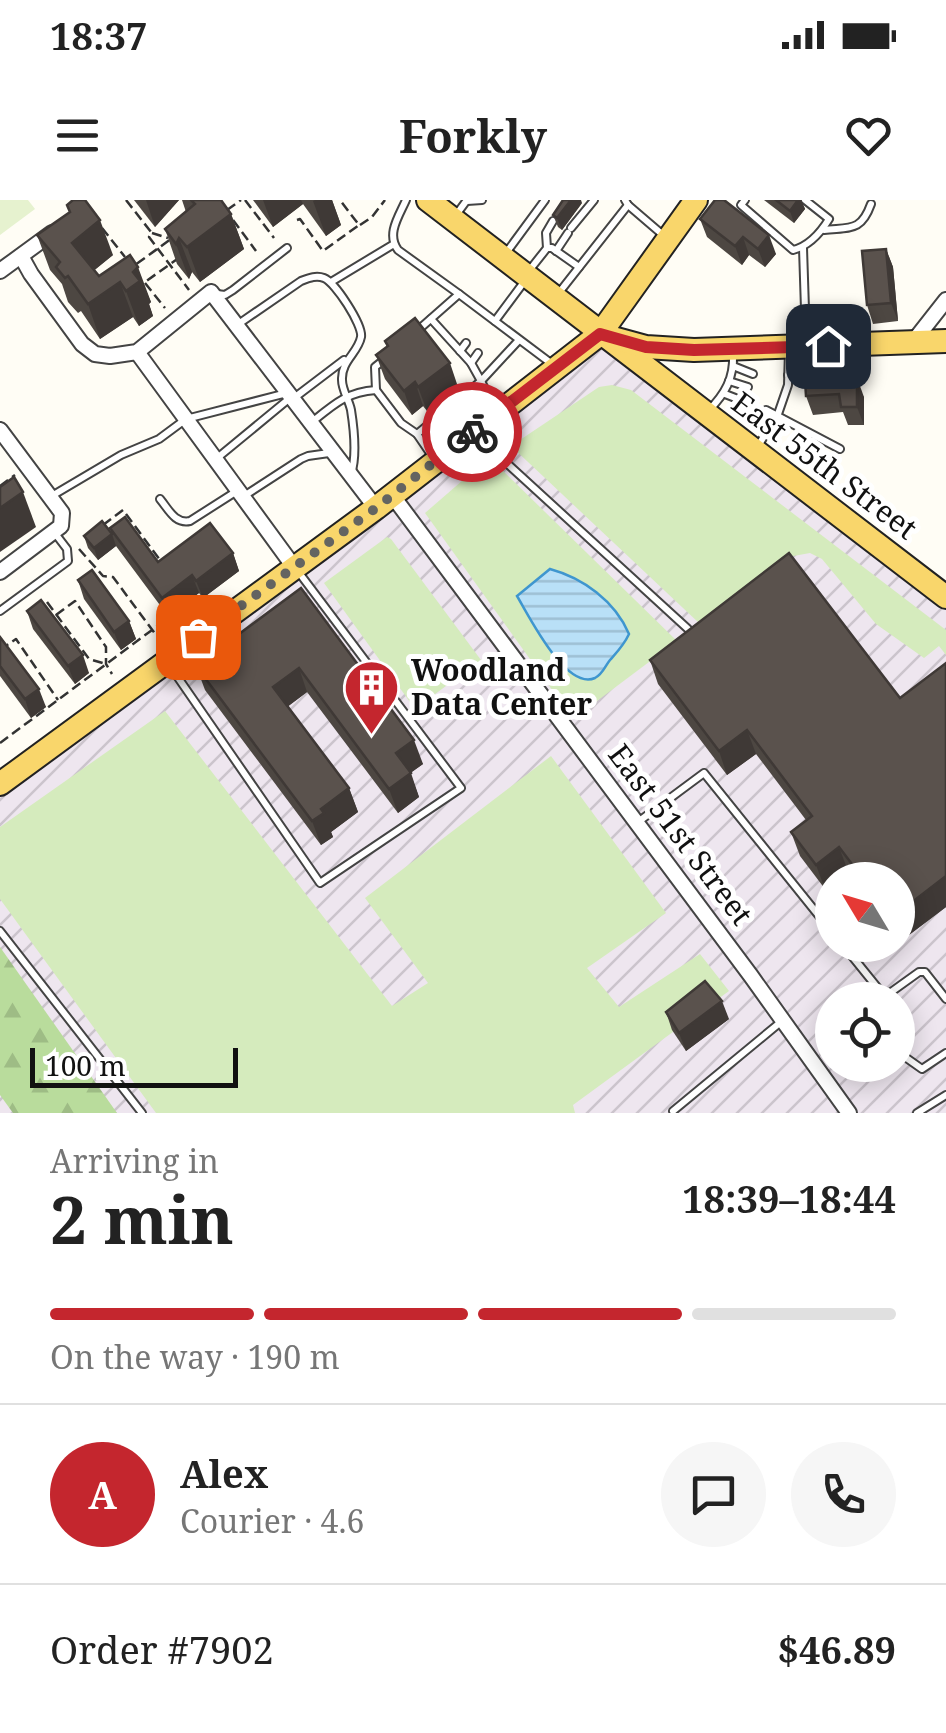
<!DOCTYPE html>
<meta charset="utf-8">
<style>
body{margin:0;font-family:"Noto Serif",serif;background:#f6f6f6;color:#222;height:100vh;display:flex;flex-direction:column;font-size:38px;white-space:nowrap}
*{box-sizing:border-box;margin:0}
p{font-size:32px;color:#767676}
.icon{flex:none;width:55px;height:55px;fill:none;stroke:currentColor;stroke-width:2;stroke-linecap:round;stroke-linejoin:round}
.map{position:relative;height:913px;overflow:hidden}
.side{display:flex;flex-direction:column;background:#fff;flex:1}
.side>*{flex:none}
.needle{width:65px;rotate:308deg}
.fabs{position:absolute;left:815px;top:662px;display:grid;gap:20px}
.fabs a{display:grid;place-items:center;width:100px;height:100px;border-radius:50%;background:#fff;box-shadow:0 5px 25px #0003;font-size:50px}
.scale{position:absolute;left:30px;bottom:25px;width:208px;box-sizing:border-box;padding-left:10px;border:5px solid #111;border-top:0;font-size:28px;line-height:35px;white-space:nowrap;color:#111;-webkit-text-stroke:8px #fff;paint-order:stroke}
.pin{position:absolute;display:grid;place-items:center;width:85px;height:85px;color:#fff;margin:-42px;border-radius:20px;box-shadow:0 5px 15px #0006}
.courier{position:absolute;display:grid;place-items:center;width:100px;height:100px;margin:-50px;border:8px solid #c4262e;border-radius:50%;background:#fff;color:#222;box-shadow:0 2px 12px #0007}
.overview em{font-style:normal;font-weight:700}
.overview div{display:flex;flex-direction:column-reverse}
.overview{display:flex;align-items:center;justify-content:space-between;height:170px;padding:0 50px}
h1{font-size:65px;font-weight:700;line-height:75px}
.bar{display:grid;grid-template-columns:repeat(4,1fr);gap:15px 10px;align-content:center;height:120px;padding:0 50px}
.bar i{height:12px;border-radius:8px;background:#e0e0e0}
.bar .current{background:#c4262e}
.bar p{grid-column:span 4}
.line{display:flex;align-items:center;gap:25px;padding:0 50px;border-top:2px solid #e0e0e0}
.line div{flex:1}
.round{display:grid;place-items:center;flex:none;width:105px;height:105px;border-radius:52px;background:#f6f6f6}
.status{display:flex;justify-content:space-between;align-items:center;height:70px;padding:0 50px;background:#fff;direction:ltr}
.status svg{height:28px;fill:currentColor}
header{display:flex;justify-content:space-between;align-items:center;height:130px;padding:0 50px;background:#fff;font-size:45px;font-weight:700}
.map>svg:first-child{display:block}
.industrial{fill:url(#industrial-furrows);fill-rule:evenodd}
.grass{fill:#d5ebbd}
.forest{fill:url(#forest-firs)}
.pitch{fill:#e6f2cf}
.water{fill:url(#water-rules);stroke:#3f96cf;stroke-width:2.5}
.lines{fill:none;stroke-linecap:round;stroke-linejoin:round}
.lane-casing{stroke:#444;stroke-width:10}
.street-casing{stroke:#444;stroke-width:18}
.primary-casing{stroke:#222;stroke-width:26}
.path{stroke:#333;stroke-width:2.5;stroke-dasharray:10 5;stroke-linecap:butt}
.lane{stroke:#fff;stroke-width:6}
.street{stroke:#fff;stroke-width:14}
.primary{stroke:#f9d66b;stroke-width:22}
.wall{fill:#4d4742}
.shaded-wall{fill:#3f3936}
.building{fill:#5a524d;stroke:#3f3936;stroke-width:2.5}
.done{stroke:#646461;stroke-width:10;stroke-dasharray:0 18}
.route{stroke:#c4262e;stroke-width:12}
.labels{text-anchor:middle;stroke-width:10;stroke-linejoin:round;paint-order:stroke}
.street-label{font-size:30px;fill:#111;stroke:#fff}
.poi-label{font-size:30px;font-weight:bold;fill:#111;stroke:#fff;text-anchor:start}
</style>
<div class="status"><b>18:37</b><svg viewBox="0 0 49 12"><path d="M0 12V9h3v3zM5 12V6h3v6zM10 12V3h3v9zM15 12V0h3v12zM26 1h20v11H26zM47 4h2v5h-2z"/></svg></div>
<header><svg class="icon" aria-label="menu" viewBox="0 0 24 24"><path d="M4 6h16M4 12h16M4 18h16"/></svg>Forkly<svg class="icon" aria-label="heart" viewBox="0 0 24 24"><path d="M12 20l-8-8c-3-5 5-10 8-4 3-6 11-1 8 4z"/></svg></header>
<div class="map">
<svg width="946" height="913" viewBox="0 0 946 913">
<defs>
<pattern id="industrial-furrows" width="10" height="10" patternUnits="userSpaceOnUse" patternTransform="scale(2.5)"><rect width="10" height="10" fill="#eee6ef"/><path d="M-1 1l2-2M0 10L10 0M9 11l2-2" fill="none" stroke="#cbc4cc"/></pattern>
<pattern id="forest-firs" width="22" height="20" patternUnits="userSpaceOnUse" patternTransform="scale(2.5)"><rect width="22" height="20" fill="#b9dc9c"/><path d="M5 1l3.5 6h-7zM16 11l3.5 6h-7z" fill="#9ebc85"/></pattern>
<pattern id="water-rules" width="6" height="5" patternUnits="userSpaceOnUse" patternTransform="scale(2.5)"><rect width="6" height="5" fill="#b9e0f7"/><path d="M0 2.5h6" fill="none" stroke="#9ebfd3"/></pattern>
</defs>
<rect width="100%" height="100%" fill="#fffdf5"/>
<!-- industrial -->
<path class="industrial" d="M600,134L946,397V913H0V584ZM832,680H898V745H832ZM832,800H898V865H832Z"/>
<!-- grass -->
<g class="grass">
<path d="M612,185L631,190L946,430V455L939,446L924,458L876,424L822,359L810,353L788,357L700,424L511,246L599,187Z"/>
<path d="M498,266L677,441L573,519L425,313L478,267Z"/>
<path d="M387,337L391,339L481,460L415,509L324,383Z"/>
<path d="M165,511L392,806L428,783L365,698L551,556L666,713L587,768L619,807L700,754L729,791L573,905L575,913H156L0,699V627Z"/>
</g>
<!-- forest -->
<path class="forest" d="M0,747L117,913H13L0,895Z"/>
<!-- pitch -->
<path class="pitch" d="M0,0H28L35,9L0,35Z"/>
<!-- water -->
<path class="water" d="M550,369C583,378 615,401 629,434C624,445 618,451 610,460C605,466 603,474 595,478C566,491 529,416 517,396Z"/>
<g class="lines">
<defs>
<g id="lane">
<path d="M406,0C399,16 386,34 398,50L459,94"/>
<path d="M625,0L628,5L663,35"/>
<path d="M745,0L741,5L793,50C809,46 821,32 829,19L805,0"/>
<path d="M467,1L482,0"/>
<path d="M456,15L467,0"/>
<path d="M571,28L594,0"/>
<path d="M824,30C850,27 861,32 871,4"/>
<path d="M547,48L546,33L553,21"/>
<path d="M803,48L806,140"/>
<path d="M556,51L568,33"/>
<path d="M506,53L545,0"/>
<path d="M528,72L547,48H552L579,67"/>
<path d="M331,82L394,44"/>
<path d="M217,94L225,95L233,90L287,48"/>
<path d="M558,94L628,5"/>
<path d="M431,119L471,163L481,181L519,140"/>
<path d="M495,121L524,82"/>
<path d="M237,125L301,81C309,78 316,75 324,78C335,82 363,125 361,137C358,153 341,161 342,180C342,190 349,200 351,210C354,229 357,256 351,274"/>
<path d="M417,131L459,94L552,164"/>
<path d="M849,149L852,186"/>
<path d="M460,151L466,143"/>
<path d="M385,159L375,167L376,190L401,223L417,234L432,256"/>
<path d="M471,163L478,153"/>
<path d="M733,166L753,174"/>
<path d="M834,172L851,171"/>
<path d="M788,175L812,173"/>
<path d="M729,181L748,187"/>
<path d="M725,194L743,201"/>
<path d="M294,198L344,160"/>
<path d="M709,210C725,194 734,178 733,155"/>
<path d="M766,210L840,249"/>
<path d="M312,222C334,204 347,192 376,190"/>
<path d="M417,234L481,181L494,208"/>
<path d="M477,236L688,429"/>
<path d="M758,246L778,214L788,185L789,151"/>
<path d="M216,259L290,198"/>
<path d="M244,296L301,259L308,256L329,253"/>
<path d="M50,297L121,255L159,239L186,219L287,193"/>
<path d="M160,299C169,310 175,324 190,321L237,291"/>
<path d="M0,411L68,361L67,349L54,332"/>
<path d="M170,466L320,683L461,588L297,370"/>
<path d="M638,622L704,573L832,732"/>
<path d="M0,731L142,913"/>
<path d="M843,745L885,797"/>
<path d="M880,800L919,772H925L946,799"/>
<path d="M898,852L922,869L946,853"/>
<path d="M673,911L782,821"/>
<path d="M917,913L946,895"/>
</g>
<g id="street">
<path d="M21,56L31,74L82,144L95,154L110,156L137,152L211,92L376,308"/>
<path d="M0,71L52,33"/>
<path d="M913,142L946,100"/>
<path d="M137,152L294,367"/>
<path d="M0,230L62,313L61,326L0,372"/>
<path d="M392,295L751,776L849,913"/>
</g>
<g id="primary">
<path d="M428,0L946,397"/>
<path d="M613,138L646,147L694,150L946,141"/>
<path d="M0,584L376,308L600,134L696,0"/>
</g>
</defs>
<!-- lane casing -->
<use href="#lane" class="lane-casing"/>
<!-- street casing -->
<use href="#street" class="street-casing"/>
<!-- primary casing -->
<use href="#primary" class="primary-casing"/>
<!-- path -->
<g class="path">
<path d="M126,0L151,32L149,37L189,90"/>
<path d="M245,0L274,38"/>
<path d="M227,10L241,0"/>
<path d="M233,20L256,51"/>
<path d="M297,20L300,19L323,51L359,25L340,0"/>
<path d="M360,25L372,17L385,0"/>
<path d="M189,26L200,43L111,106L99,91Z"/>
<path d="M102,28L125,57"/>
<path d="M152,33L168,38"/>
<path d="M145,83L165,108"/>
<path d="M0,286L15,275"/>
<path d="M103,325L123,310L160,360"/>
<path d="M79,349L103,376L113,377L159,439"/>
<path d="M47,402L89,459L106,464"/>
<path d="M56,415L75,401L106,447V464L112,474"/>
<path d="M0,450L16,439L58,500"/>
<path d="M0,543L191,401L198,410"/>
</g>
<!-- lane -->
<use href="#lane" class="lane"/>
<!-- street -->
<use href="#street" class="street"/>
<!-- primary -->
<use href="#primary" class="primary"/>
</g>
<!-- wall -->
<g class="wall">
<path d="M134,0H179L155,27Z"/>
<path d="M182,0H221L231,14L244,49L200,82L192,72L189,79L177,64L165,29L186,12Z"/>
<path d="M253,0H332L341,25L326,36L303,4L273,27Z"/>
<path d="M715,0L776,54L765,67L749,55L742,65L707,37L700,19Z"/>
<path d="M764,0H801L805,9L794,23Z"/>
<path d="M582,3L562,30L558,27L553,15Z"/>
<path d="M37,35L113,55L94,70L99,76L130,55L151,102L149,104L153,116L139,126L133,117L100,139L81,111L78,113L68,102L62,84L50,70Z"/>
<path d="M886,49L893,67L898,121L873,124L867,105Z"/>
<path d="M385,141L458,187L427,211L423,206L412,215L385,179L376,155L387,147Z"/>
<path d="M843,180L864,197V225H848L843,212L813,215L806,196Z"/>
<path d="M110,328L158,362L233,353L239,371L203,398L199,393L168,416L116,346L98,360L88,348L84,336L112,334Z"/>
<path d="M78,380L129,421L136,439L121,450L84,399Z"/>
<path d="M301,388L423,564L410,573L419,597L398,613L307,492L288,506L349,588L358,612L331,632L333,637L321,645L205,490L196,466Z"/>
<path d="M27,411L89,473L75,484L33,429Z"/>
<path d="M0,437L46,507L31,518L0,476Z"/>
<path d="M650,460L900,498L946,463V707L901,741L898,736V680H855L848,671L836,680H832V683L825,689L800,656L791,632L806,620L756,554L727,575L658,484Z"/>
<path d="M666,812L729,819L686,851L672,830Z"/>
</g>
<!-- shaded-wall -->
<g class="shaded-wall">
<path d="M146,0H179L155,27Z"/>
<path d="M263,0H301L303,4L273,27Z"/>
<path d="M315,0H332L341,25L326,36L313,1Z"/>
<path d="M571,0H581L582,3L562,30L557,18Z"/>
<path d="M798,0H801L805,9L794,23L790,11Z"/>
<path d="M231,14L244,49L200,82L187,47Z"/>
<path d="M100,20L113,55L85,78L72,43Z"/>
<path d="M769,35L776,54L765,67L758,49Z"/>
<path d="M743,37L749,55L742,65L735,46Z"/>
<path d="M179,38L192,72L189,79L176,44Z"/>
<path d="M886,49L893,67L898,121L891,103Z"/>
<path d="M138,67L151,102L149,104L153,116L139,126L126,91L133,72Z"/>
<path d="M120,82L133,117L100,139L88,104Z"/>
<path d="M450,163L458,187L427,211L418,187Z"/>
<path d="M857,178L864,197V225L857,207Z"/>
<path d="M415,182L423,206L412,215L404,191Z"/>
<path d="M23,292L36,327L0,352V308Z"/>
<path d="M112,334L116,346L98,360L94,348Z"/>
<path d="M233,353L239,371L203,398L196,381Z"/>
<path d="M192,375L199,393L168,416L162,398Z"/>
<path d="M129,421L136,439L121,450L114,432Z"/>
<path d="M83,455L89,473L75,484L68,466Z"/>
<path d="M299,468L307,492L282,511L273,487Z"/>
<path d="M39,489L46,507L31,518L25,499Z"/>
<path d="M747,530L756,554L727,575L719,551Z"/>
<path d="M414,540L423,564L405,577L396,553Z"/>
<path d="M411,573L419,597L398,613L389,589Z"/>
<path d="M349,588L358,612L331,632L333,637L321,645L312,621L321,609Z"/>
<path d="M839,647L848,671L836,680H832V683L825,689L816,665Z"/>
<path d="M946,676V707L901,741L898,731V713Z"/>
<path d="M722,801L729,819L686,851L679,833Z"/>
</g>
<!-- building -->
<g class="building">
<path d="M73,0H85L100,20L72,43L99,76L130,55L138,67L133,72L140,81L126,91L120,82L88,104L68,76L65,78L56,67L60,62L37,35L70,12L67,5Z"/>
<path d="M191,0H221L231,14L187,47L179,38L176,44L165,29L195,4Z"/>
<path d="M563,0H571L557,18L553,15Z"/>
<path d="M715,0H724L769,35L758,49L743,37L735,46L700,19Z"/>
<path d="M776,0H798L790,11Z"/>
<path d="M886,49L891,103L867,105L862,51Z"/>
<path d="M415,118L450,163L418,187L415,182L404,191L376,155L388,146L385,141Z"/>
<path d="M804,164L838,165L841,180L857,178V207H841L839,194L806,196Z"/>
<path d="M14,277L23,292L0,308V287Z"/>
<path d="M125,317L158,362L210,323L233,353L196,381L192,375L162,398L110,328Z"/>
<path d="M102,321L112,334L94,348L84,336Z"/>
<path d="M789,353L900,498L946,463V676L898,713V680H864L839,647L816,665L791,632L812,616L747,530L719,551L650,460Z"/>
<path d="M92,370L129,421L114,432L78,380Z"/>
<path d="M301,388L414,540L396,553L411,573L389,589L299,468L273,487L349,588L321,609L324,613L312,621L196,466Z"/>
<path d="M41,400L83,455L68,466L27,411Z"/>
<path d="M0,437L39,489L25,499L0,466Z"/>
<path d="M705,781L722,801L679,833L666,812Z"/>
</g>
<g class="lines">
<!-- done -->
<path class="done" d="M198,437L376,308L472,232"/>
<!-- route -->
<path class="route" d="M472,232L600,134L646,147L694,150L828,146"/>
</g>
<!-- icons -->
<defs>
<symbol id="building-pin" viewBox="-11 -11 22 30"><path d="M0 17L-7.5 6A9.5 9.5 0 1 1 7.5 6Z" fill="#c4262e" stroke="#fff"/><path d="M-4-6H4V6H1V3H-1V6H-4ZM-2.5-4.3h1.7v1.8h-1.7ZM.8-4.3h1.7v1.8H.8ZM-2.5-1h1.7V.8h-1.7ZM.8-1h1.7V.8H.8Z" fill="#fff"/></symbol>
</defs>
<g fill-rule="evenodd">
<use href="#building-pin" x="340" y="456" width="63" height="86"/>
</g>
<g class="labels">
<!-- street labels -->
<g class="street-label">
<text transform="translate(824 266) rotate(37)" y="10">East 55th Street</text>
<text transform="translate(680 635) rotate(53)" y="10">East 51st Street</text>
</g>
<!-- poi labels -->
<g class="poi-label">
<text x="411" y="481">Woodland<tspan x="411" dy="34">Data Center</tspan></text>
</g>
</g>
</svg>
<div class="fabs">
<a><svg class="needle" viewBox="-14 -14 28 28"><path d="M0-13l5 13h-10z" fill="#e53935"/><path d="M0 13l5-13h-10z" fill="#767676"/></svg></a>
<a><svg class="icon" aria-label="locate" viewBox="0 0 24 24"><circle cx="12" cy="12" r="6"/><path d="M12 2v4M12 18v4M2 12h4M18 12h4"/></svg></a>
</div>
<div class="scale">100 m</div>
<div class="pin" style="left:198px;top:437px;background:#ea580c"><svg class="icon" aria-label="bag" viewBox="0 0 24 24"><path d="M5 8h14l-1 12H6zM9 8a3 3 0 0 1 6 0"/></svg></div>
<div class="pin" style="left:828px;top:146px;background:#1f2937"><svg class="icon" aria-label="home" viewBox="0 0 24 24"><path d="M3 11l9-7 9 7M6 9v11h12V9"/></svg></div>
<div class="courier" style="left:472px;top:232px"><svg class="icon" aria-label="bike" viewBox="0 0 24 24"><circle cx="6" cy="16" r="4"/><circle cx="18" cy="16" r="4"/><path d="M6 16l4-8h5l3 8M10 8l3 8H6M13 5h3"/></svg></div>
</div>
<section class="side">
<div class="overview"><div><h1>2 min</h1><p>Arriving in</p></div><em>18:39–18:44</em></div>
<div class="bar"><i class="current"></i><i class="current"></i><i class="current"></i><i></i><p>On the way · 190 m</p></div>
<div class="line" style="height:180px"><b class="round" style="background:#c4262e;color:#fff">A</b><div><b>Alex</b><p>Courier · 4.6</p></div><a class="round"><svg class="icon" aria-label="chat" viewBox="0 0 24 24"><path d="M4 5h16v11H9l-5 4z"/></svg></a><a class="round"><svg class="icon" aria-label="phone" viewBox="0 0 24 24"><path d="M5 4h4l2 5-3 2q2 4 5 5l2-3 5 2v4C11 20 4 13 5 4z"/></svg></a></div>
<div class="line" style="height:130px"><div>Order #7902</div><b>$46.89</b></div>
</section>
